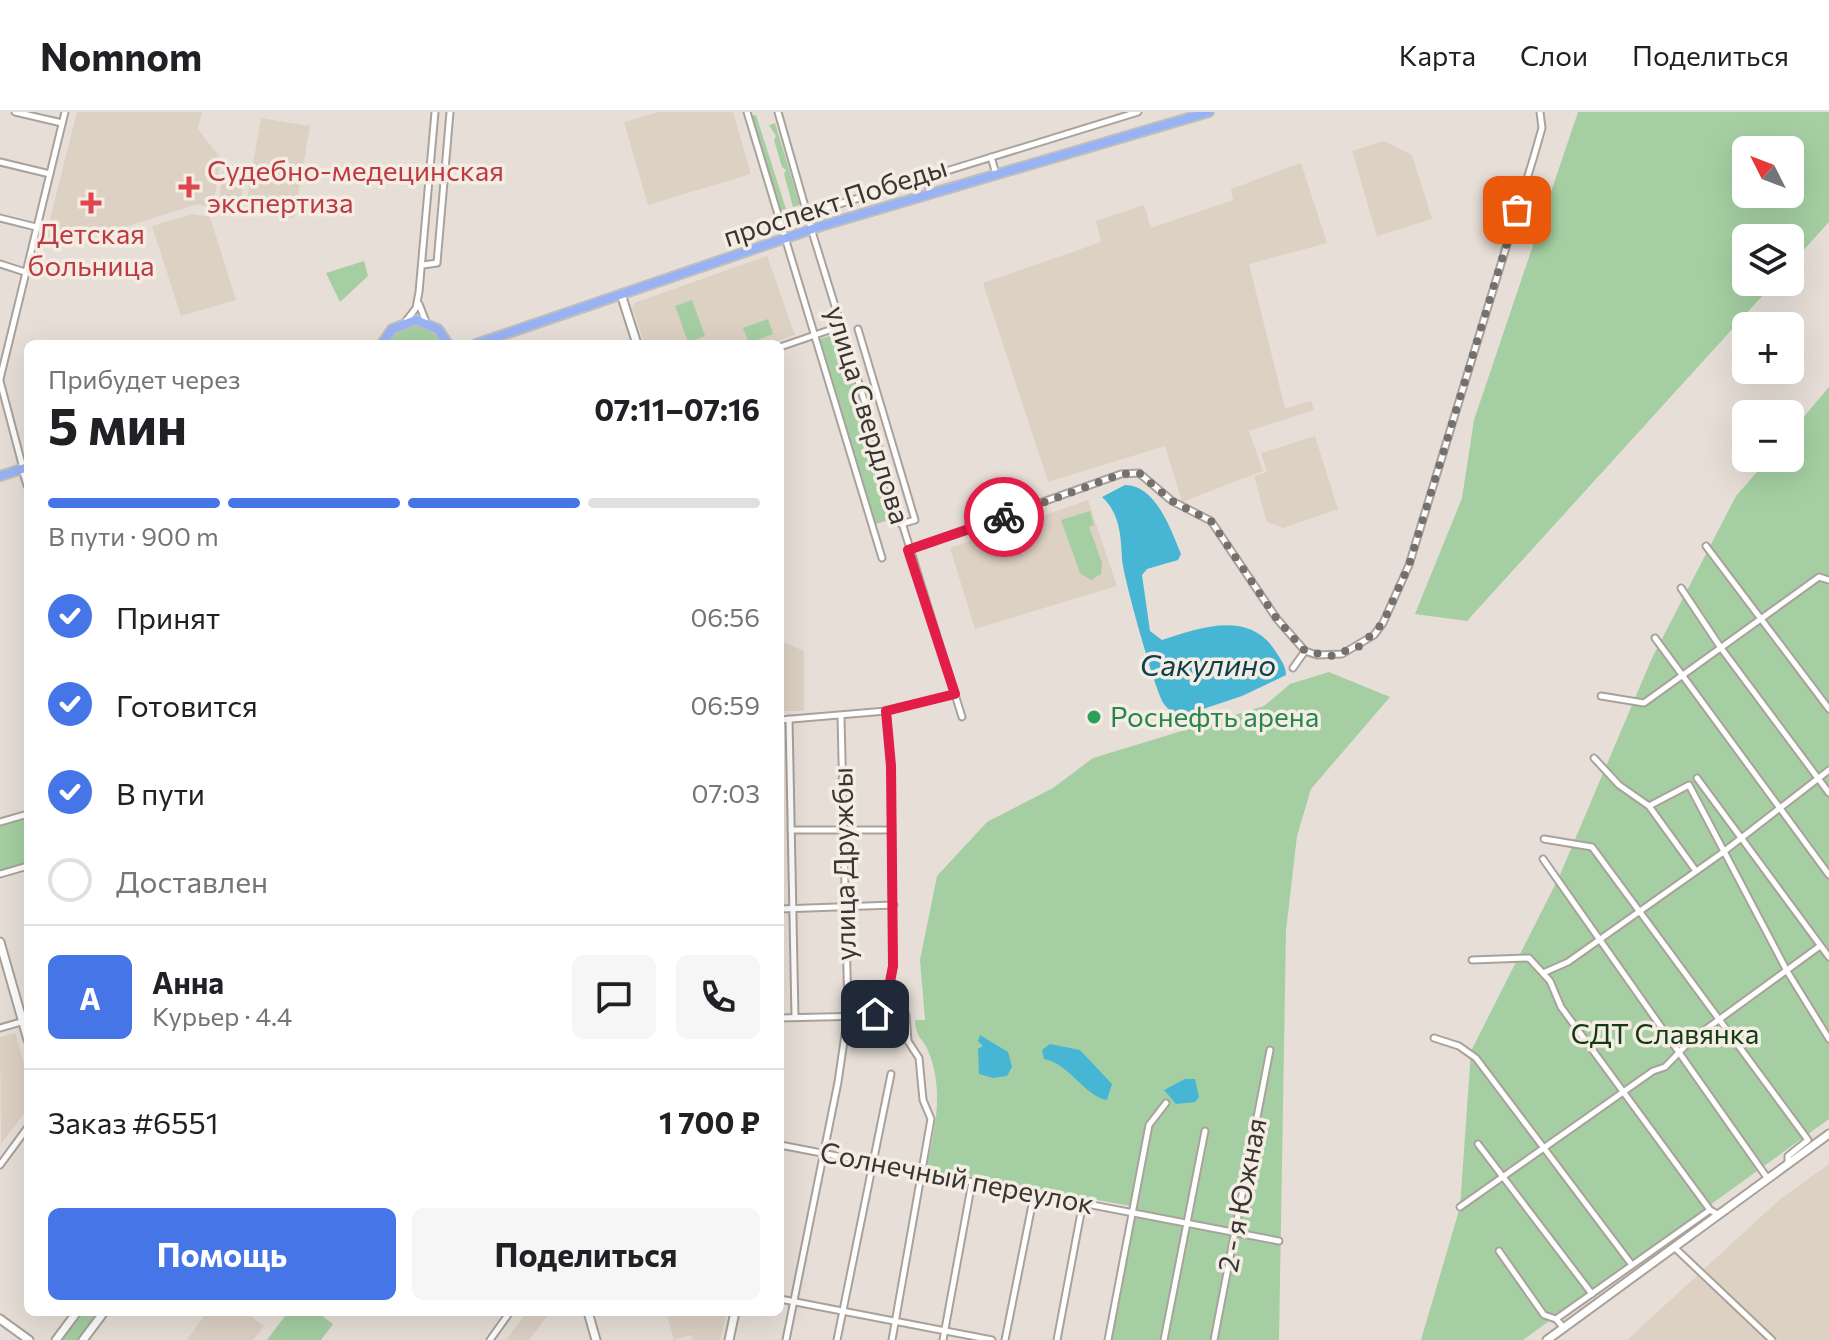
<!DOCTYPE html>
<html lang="ru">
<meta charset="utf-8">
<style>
body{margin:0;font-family:Commissioner,sans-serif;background:#f6f6f6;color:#202124;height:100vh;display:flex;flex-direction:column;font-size:30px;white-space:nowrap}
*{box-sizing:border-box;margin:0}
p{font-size:26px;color:#757577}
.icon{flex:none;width:44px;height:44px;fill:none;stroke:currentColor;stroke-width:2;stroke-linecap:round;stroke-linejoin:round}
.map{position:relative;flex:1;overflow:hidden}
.sheet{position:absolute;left:24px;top:228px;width:760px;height:976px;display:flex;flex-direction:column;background:#fff;border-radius:12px;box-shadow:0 8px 32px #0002}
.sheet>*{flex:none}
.needle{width:52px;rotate:312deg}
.tools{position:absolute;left:1732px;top:24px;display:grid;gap:16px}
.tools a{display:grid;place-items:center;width:72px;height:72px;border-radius:12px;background:#fff;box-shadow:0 8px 32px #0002;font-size:40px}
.pin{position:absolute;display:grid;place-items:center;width:68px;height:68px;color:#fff;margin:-34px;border-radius:16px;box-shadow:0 4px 12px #0006}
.courier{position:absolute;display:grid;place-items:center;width:80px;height:80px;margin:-40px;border:6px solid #e11d48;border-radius:50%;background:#fff;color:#222;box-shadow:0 2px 10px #0007}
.summary em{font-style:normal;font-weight:700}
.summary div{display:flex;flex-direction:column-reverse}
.summary{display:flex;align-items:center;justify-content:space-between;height:136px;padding:0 24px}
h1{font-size:52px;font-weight:700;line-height:60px}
.bar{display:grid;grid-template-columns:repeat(4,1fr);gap:12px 8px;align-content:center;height:96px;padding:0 24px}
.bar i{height:10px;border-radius:6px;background:#e0e0e0}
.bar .current{background:#4575e6}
.bar p{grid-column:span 4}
.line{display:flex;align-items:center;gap:20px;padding:0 24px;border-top:2px solid #e0e0e0}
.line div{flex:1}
.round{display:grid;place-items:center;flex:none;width:84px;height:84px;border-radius:12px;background:#f6f6f6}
ol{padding:0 24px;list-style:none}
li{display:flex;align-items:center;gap:24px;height:88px}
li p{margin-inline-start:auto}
li .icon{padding:8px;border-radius:50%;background:#4575e6;color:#fff;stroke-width:4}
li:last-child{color:#757577}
li i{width:44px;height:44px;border:4px solid #e0e0e0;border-radius:50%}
.button{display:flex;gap:16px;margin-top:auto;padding:16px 24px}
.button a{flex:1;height:92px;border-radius:12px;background:#4575e6;color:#fff;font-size:32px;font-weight:700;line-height:92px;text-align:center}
.button a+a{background:#f6f6f6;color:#202124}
header{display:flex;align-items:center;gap:48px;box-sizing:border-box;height:112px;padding:0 40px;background:#fff;border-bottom:2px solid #e0e0e0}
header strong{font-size:38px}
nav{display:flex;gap:44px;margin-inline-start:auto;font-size:28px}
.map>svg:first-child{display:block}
.built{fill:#ddd1c4}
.green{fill:#a5cfa2;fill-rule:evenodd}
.water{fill:#47b6d4}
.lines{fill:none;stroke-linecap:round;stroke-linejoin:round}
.street-casing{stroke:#a9a29b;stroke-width:9}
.secondary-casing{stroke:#a9a29b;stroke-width:11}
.primary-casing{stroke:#bfbebd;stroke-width:12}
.street{stroke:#fff;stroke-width:5}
.secondary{stroke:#fff;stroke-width:7}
.primary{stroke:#98b3f5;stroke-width:8}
.done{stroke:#75706c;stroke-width:8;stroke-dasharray:0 14.4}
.route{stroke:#e11d48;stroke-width:10}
.health-dot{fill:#e0444e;stroke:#f4ede4;stroke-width:3}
.leisure-dot{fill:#2e9e5b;stroke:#f4ede4;stroke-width:3}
.labels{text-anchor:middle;stroke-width:7;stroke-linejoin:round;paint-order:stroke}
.health-label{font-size:28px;fill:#be3a42;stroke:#f4ede4;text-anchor:start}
.street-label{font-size:28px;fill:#383532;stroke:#f4ede4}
.leisure-label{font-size:28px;fill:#27864d;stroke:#f4ede4;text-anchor:start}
.park-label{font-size:28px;fill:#123b12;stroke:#f4ede4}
.water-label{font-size:30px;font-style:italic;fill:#0f404d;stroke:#f4ede4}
</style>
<header>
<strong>Nomnom</strong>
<nav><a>Карта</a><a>Слои</a><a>Поделиться</a></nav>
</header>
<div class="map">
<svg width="1829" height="1228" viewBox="0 0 1829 1228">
<rect width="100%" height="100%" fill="#e7dfd7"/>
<!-- built -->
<g class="built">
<path d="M77,0H202L198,17L221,47L213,94L195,93L64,134L44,131Z"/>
<path d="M659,0H733L751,62L648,93L624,10Z"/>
<path d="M261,6L310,14L294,106L245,98Z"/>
<path d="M1384,29L1412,43L1432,107L1377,124L1352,39Z"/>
<path d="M1301,51L1327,131L1249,152L1285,296L1280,298L1311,289L1314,298L1249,319L1263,359L1182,390L1165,334L1048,370L983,171L1101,130L1096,109L1144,93L1151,116L1233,88L1231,77Z"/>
<path d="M223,59L245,62L240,97L218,94Z"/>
<path d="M192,102L210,105L236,188L181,204L152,114Z"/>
<path d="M767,144L795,223L769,232H645L632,196L634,191Z"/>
<path d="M1315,324L1338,397L1283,416L1267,410L1254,364L1267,360L1261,341Z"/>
<path d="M1088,388L1117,474L975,517L950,436Z"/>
<path d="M780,529L804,539V599H780Z"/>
<path d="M15,921L28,965V996L1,1032L0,925Z"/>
<path d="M1829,1052V1228H1627L1779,1088Z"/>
<path d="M207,1200H245L264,1214L253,1228H187Z"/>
<path d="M527,1200H550L529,1228H506Z"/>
<path d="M666,1200H727L720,1228H693L691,1223L674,1228Z"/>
</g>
<!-- green -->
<g class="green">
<path d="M1578,0H1829V110L1790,153V126H1746V170H1775L1467,509L1415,502L1462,386L1474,308ZM1746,38H1790V82H1746Z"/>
<path d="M756,3L786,97L778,99L751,4Z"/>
<path d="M775,11L800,93L793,95L784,62L786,58L782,55L774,28L776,24L769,13Z"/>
<path d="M364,149L368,164L340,190L326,161Z"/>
<path d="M692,188L705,224L688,230L675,194Z"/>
<path d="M768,207L773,222L749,231L743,216Z"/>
<path d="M409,213L428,215L442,232H387L392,224Z"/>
<path d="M839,221L895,406L876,412L820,227Z"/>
<path d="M1829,275V1007L1523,1228H1421L1460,1095L1471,939L1559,765L1652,546L1736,384L1769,346H1790V321Z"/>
<path d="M1090,399L1094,413L1089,415L1102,451L1101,462L1091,468L1080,461L1061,408Z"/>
<path d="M1329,560L1390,585L1311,677L1297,724L1286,819L1279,1228H1108L1136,1095L926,1057C935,1019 944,979 929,941C924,926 916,928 915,908H925L920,848L937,764L987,710L1053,676L1093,646L1264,594L1290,572Z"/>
<path d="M28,705V750L0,758V713Z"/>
<path d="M82,1200H99L79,1228H61Z"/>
<path d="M288,1200H317L333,1212L321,1228H267Z"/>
</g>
<!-- water -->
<g class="water">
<path d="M1125,373C1156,373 1171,418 1181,442L1178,448L1147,457L1142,463L1150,519L1162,528C1199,516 1250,497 1276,540C1281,548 1286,554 1286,563L1242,584L1185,603C1176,603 1169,599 1164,592C1155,579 1123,464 1122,447C1121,425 1120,401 1102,385Z"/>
<path d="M980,923L1008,940L1012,955L1007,964L993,966L979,962L978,937L983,934L978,929Z"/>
<path d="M1050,932L1080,938L1112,972L1107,988C1084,984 1070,952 1044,947L1042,938Z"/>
<path d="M1185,967H1195L1199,985L1195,990L1176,992L1164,978Z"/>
</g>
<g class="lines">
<defs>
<g id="street">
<path d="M15,0L62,11"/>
<path d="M747,0L882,446"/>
<path d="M778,0L814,126L962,605"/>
<path d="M991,45L996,62"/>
<path d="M0,50L50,62"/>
<path d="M926,66L930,81"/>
<path d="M807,102L1138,0"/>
<path d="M0,106L36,115"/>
<path d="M0,152L25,160"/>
<path d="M423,153L437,151L450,0"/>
<path d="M419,192L426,210"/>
<path d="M406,209L416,196L419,180L435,0"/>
<path d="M858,217L915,408L901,412"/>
<path d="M780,235L841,214"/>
<path d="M0,267L65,0"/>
<path d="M0,269L23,356"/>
<path d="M1706,434L1829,597"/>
<path d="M908,438L1121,362L1139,361L1172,389L1211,409L1277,507L1305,539L1317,543L1342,542L1374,523L1383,511L1409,453L1534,44L1542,16L1540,0"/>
<path d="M1681,476L1721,536L1829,681"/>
<path d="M1655,526L1829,763"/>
<path d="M1293,556L1305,539"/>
<path d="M1601,584L1644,591L1819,465L1829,468"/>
<path d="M789,607L795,905"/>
<path d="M780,608L886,599L955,582"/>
<path d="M1594,646L1619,673L1649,694L1696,759"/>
<path d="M1697,666L1829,845"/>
<path d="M1649,694L1689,673L1787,859L1829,927"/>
<path d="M0,710L28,702"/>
<path d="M791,718H891"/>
<path d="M1544,727L1592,735L1808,1028L1788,1044V1052"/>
<path d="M1543,747L1768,1067"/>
<path d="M0,762L28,754"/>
<path d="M780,797L894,793"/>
<path d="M1472,848L1529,846L1550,869L1561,895L1710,1098"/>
<path d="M1543,861L1568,850L1722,741L1829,658"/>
<path d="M875,902L887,886L893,854L891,654L886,599"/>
<path d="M780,906L906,903L908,929L919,946L923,988L931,1007L892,1228"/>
<path d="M0,916L28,908"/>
<path d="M1434,926L1459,934L1476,946L1632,1153"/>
<path d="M1478,1032L1592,1182"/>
<path d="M780,1033L1279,1129"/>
<path d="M0,1053L28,1015"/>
<path d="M1460,1095L1653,959L1665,955L1691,928L1820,834"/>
<path d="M1674,1135L1772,1228"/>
<path d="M1499,1139L1544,1203L1556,1207"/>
<path d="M780,1187L992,1228"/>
<path d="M1564,1216L1556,1207L1710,1098L1719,1103"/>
<path d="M490,1228L510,1200"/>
<path d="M786,1228L838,970L848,902L841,605"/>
<path d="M837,1228L891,962"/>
<path d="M943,1228L972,1070"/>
<path d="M1005,1228L1034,1083"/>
<path d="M1057,1228L1083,1090"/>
<path d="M1108,1228L1149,1013L1166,991"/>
<path d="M1164,1228L1205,1019"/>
<path d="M1214,1228L1270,938"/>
</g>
<g id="secondary">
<path d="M621,182L637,232"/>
<path d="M23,357L28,373"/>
<path d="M0,830L28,928"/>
<path d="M588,1200L596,1228"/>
<path d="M0,1207L29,1228"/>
<path d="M56,1228L77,1200"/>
<path d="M83,1228L104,1200"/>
<path d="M729,1228L735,1200"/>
<path d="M1547,1228L1829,1022"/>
</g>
<g id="primary">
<path d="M382,232L392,217L416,208L438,217L448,232"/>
<path d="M476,232L821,114L1209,0"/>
<path d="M0,364L28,355"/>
</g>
</defs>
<!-- street casing -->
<use href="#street" class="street-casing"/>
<!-- secondary casing -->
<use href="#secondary" class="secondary-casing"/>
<!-- primary casing -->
<use href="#primary" class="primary-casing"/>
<!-- street -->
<use href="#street" class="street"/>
<!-- secondary -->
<use href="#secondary" class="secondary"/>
<!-- primary -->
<use href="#primary" class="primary"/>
</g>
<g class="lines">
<!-- done -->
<path class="done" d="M1004,405L1121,362L1139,361L1172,389L1211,409L1277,507L1305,539L1331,544L1360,534L1383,511L1409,453L1517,98"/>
<!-- route -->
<path class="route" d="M875,902L887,886L893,854L891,654L886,599L955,582L908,438L1004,405"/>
</g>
<!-- markers -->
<g class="health-dot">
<path d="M185 63h8v8h8v8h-8v8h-8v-8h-8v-8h8z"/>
<path d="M87 79h8v8h8v8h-8v8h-8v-8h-8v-8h8z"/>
</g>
<circle class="leisure-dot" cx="1094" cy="605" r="8"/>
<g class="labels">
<!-- health labels -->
<g class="health-label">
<text x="207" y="69">Судебно-медецинская<tspan x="207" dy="32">экспертиза</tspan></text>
<text x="91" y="132" text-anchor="middle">Детская<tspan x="91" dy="32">больница</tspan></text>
</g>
<!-- street labels -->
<g class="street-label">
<text transform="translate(835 90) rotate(-18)" y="10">проспект Победы</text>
<text transform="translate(868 303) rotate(73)" y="10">улица Свердлова</text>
<text transform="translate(844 752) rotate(-91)" y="10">улица Дружбы</text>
<text transform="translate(957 1066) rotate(11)" y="10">Солнечный переулок</text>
<text transform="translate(1242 1083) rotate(-79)" y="10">2 - я Южная</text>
</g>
<!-- leisure labels -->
<g class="leisure-label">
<text x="1110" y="615">Роснефть арена</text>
</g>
<!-- park labels -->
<g class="park-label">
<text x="1665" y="932">СДТ Славянка</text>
</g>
<!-- water labels -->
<g class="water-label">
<text x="1208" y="564">Сакулино</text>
</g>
</g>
</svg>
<div class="tools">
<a><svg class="needle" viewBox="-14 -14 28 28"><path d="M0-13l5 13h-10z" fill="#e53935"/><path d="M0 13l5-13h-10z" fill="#757577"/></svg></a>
<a><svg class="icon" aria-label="layers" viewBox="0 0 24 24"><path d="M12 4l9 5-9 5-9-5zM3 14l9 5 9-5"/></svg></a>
<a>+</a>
<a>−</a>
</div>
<div class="pin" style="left:1517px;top:98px;background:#ea580c"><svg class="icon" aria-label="bag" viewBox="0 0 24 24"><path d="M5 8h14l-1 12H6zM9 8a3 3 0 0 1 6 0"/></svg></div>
<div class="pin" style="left:875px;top:902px;background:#1f2937"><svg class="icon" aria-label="home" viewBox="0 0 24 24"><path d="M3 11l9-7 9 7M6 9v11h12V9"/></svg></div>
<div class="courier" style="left:1004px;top:405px"><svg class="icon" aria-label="bike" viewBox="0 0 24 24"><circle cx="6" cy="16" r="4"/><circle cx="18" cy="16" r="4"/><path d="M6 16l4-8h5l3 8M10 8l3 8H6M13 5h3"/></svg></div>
<section class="sheet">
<div class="summary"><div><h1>5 мин</h1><p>Прибудет через</p></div><em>07:11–07:16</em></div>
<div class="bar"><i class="current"></i><i class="current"></i><i class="current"></i><i></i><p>В пути · 900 m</p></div>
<ol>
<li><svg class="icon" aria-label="check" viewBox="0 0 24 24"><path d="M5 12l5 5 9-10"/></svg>Принят<p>06:56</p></li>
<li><svg class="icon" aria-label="check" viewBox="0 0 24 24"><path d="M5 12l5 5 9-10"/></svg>Готовится<p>06:59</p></li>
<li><svg class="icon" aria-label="check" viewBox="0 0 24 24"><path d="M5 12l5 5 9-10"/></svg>В пути<p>07:03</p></li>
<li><i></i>Доставлен</li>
</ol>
<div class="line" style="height:144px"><b class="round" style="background:#4575e6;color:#fff">А</b><div><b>Анна</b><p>Курьер · 4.4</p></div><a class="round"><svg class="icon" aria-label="chat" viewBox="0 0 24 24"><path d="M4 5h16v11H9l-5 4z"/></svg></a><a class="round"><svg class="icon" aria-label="phone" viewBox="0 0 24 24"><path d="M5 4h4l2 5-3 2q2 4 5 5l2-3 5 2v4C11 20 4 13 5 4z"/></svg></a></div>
<div class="line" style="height:104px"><div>Заказ #6551</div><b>1 700 ₽</b></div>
<div class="button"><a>Помощь</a><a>Поделиться</a></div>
</section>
</div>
